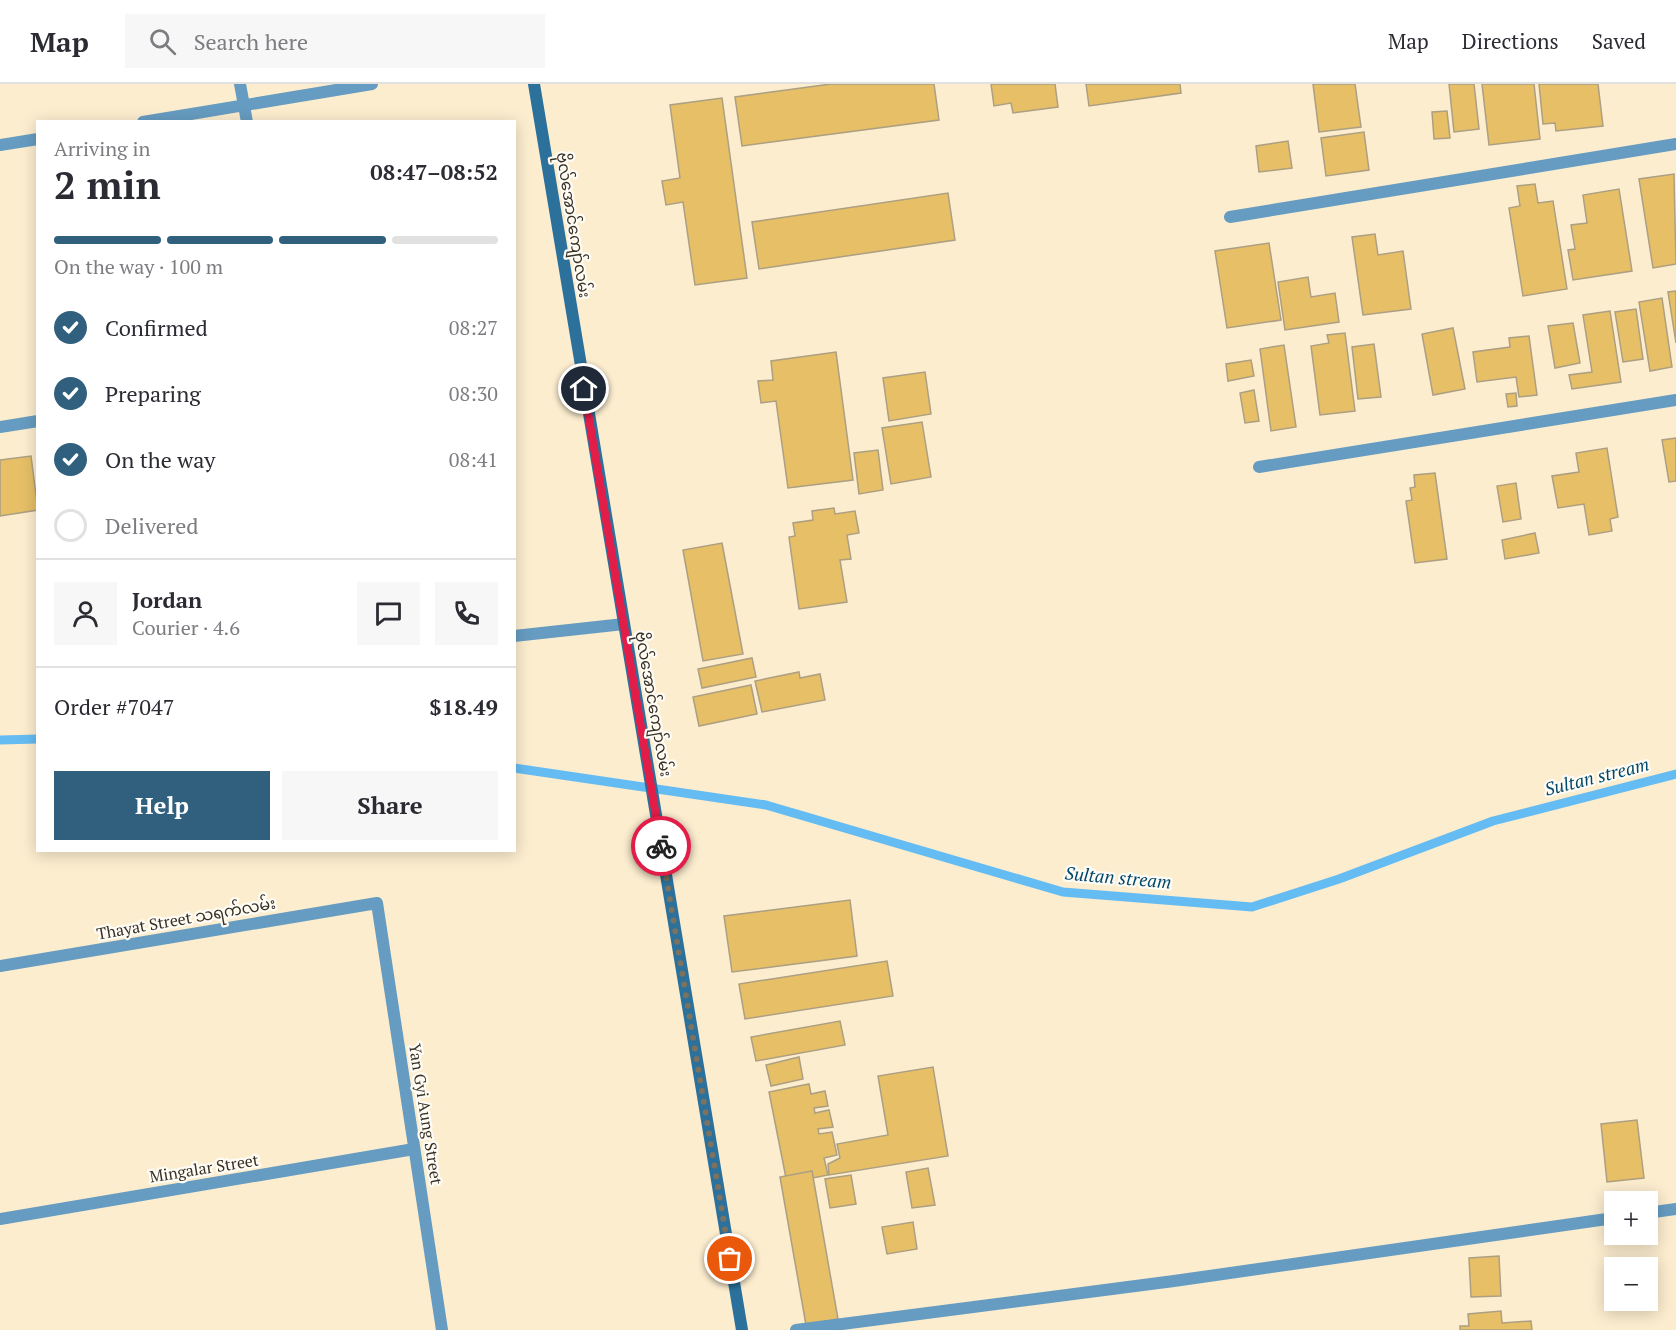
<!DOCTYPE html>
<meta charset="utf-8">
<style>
body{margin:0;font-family:"PT Serif","Noto Sans Myanmar",serif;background:#f7f7f7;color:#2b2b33;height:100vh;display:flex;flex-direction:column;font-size:22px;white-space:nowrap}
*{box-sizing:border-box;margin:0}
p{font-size:20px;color:#7c7c81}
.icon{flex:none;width:33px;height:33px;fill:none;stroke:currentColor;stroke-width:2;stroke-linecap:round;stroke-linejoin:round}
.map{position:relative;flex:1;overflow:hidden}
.sheet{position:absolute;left:36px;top:36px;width:480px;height:732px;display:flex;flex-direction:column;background:#fff;border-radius:0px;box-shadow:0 3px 15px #0003}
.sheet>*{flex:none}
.tools{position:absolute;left:1604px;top:1107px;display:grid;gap:12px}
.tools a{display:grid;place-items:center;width:54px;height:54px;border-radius:0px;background:#fff;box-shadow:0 3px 15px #0003;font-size:30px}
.pin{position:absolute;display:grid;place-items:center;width:51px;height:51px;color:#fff;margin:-26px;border:3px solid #fff;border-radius:50%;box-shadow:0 2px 6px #0007}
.courier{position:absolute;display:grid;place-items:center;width:60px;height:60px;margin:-30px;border:4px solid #e11d48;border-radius:50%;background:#fff;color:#222;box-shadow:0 2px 8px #0007}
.overview em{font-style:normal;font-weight:700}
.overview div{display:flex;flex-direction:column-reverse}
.overview{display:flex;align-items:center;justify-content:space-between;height:102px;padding:0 18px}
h1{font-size:39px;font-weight:700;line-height:45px}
.bar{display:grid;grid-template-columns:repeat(4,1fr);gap:9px 6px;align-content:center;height:72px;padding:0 18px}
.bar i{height:8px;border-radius:4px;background:#e1e1e2}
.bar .selected{background:#30607e}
.bar p{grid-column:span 4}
.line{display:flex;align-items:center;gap:15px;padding:0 18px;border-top:2px solid #e1e1e2}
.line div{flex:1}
.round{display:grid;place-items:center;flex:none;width:63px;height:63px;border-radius:0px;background:#f7f7f7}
ol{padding:0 18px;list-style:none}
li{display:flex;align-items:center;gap:18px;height:66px}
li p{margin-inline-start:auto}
li .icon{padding:6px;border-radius:50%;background:#30607e;color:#fff;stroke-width:4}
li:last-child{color:#7c7c81}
li i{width:33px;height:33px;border:3px solid #e1e1e2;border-radius:50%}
.primary-button{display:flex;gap:12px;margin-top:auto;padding:12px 18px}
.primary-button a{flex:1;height:69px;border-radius:0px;background:#30607e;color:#fff;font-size:24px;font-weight:700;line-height:69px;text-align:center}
.primary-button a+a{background:#f7f7f7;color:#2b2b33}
header{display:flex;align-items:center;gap:36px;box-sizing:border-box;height:84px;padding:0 30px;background:#fff;border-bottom:2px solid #e1e1e2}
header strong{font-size:28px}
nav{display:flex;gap:33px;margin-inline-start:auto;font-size:21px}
.search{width:420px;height:54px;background:#f7f7f7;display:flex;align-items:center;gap:15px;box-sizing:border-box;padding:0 21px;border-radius:0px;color:#7c7c81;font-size:22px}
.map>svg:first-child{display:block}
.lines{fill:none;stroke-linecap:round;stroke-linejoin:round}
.stream{stroke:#65bcf3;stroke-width:9}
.building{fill:#e6bf67;stroke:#ac9f82;stroke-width:1.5}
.street{stroke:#669cc1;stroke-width:12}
.secondary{stroke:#2c719b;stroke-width:12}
.done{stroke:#7b7260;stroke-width:6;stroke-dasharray:0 10.8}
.route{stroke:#e11d48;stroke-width:8}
.labels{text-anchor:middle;stroke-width:4.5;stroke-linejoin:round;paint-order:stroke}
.street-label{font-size:16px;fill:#363025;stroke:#fffcf6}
.water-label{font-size:18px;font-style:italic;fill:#00486c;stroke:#fffcf6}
</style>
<header>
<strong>Map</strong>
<div class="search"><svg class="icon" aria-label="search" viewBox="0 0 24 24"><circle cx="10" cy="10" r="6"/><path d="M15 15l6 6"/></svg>Search here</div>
<nav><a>Map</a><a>Directions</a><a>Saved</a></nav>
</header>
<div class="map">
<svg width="1676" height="1246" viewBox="0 0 1676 1246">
<rect width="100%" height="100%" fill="#fcedcf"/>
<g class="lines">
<!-- stream -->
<g class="stream">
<path d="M0,656L38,655"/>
<path d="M514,684L766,721L1063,808L1252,823L1339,795L1493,737L1676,690"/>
</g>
</g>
<!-- building -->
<g class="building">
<path d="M831,0H934L939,36L742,62L735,13Z"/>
<path d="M991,0H1055L1058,23L1013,29L1011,19L994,22Z"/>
<path d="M1086,0H1180L1181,9L1089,22Z"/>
<path d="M1313,0H1355L1361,43L1319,48Z"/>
<path d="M1449,0H1474L1479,45L1454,48Z"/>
<path d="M1482,0H1534L1540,55L1489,61Z"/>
<path d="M1539,0H1598L1603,42L1556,47L1555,39L1543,40Z"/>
<path d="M722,14L747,194L695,201L683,118L666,121L662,97L680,94L670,21Z"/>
<path d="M1447,27L1450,54L1434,55L1432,28Z"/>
<path d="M1364,48L1369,86L1326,92L1321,54Z"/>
<path d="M1288,57L1292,84L1259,88L1256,62Z"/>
<path d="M1674,90L1676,180L1653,184L1639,95Z"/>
<path d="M1535,100L1538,119L1553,117L1567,205L1523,212L1509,124L1520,122L1517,102Z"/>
<path d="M1619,105L1632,187L1573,196L1568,166L1575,165L1571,141L1587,139L1583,111Z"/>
<path d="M948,109L955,156L759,185L752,138Z"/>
<path d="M1375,150L1378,171L1403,167L1411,225L1363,231L1352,153Z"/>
<path d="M1269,159L1281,236L1227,244L1215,167Z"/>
<path d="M1308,193L1311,213L1335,209L1339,238L1285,246L1278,198Z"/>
<path d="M1676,207V259L1668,208Z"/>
<path d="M1662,214L1672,283L1650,287L1639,218Z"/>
<path d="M1636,225L1643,275L1623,278L1615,228Z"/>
<path d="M1610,227L1621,298L1572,305L1569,291L1592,288L1583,231Z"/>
<path d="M1573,239L1580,279L1555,284L1548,242Z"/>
<path d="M1453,244L1465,305L1433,311L1422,250Z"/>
<path d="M1345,249L1355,327L1320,331L1311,262L1329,259L1327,251Z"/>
<path d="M1529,252L1537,311L1519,313L1516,293L1477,298L1473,268L1510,263L1509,254Z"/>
<path d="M1374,260L1381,313L1358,315L1352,263Z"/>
<path d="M1284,261L1296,343L1271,347L1260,265Z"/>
<path d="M836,268L853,396L788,404L776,317L761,319L758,297L773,296L771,277Z"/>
<path d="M1251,276L1254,292L1228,297L1226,280Z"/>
<path d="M925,288L931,330L889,337L883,294Z"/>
<path d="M1254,306L1259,337L1245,339L1240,309Z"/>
<path d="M1516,309L1517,322L1508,323L1506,310Z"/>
<path d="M922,338L931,393L891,400L882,344Z"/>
<path d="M1676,354V397L1669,398L1662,356Z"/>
<path d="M1607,364L1618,433L1610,435L1612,447L1589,451L1584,420L1558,424L1552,392L1579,388L1576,369Z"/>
<path d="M878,366L883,406L859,410L854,369Z"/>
<path d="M31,372L38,426L0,432V376Z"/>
<path d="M1435,389L1447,475L1415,479L1406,417L1412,416L1410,404L1415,403L1414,391Z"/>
<path d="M1516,399L1521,435L1503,438L1497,402Z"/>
<path d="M834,424L835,430L855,427L859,449L847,451L851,475L840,476L847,518L799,525L789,453L795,452L793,439L813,436L812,427Z"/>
<path d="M1535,449L1539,469L1505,475L1502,456Z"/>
<path d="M722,459L743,570L703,577L683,466Z"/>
<path d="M752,574L756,593L702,604L698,585Z"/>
<path d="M799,588L800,594L820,590L825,616L762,628L755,597Z"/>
<path d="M751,601L757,630L699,642L693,613Z"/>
<path d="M850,816L857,872L732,888L724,832Z"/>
<path d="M887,877L893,912L745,935L739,900Z"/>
<path d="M840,937L845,961L756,977L751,953Z"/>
<path d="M799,973L803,995L771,1002L766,981Z"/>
<path d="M933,983L948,1072L829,1091L828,1080L840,1074L837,1060L888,1051L878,992Z"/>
<path d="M809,1000L811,1010L825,1007L828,1022L814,1024L815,1029L829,1026L833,1043L818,1045L819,1050L832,1048L837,1071L824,1074L828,1091L787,1099L769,1008Z"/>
<path d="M1637,1036L1644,1094L1607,1098L1601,1040Z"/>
<path d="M928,1084L935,1121L912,1124L906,1088Z"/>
<path d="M812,1087L838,1235L806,1241L780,1093Z"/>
<path d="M851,1091L856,1120L830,1124L825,1095Z"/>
<path d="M913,1138L917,1165L887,1170L882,1143Z"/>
<path d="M1499,1172L1501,1212L1471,1213L1469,1174Z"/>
<path d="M1501,1227L1502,1239L1531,1237L1532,1246H1460V1242H1469L1468,1230Z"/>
</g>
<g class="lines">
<!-- street -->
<g class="street">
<path d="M240,0L247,38"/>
<path d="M143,38L372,0"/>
<path d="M0,61L38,55"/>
<path d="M1230,133L1676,60"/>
<path d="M0,343L38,337"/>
<path d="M1259,383L1676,316"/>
<path d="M514,552L624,540"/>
<path d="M0,882L377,819L442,1246"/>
<path d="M1647,1129L1676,1125"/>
<path d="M0,1135L414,1065"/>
<path d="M796,1246L1174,1197L1614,1134"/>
</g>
<!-- secondary -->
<path class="secondary" d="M534,0L742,1246"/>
</g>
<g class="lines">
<!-- done -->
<path class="done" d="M661,762L730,1175"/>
<!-- route -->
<path class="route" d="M584,305L661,762"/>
</g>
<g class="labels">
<!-- street labels -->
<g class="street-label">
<text transform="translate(574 141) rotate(81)" y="6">ဗိုလ်အောင်ကျော်လမ်း</text>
<text transform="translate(654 620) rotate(80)" y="6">ဗိုလ်အောင်ကျော်လမ်း</text>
<text transform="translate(186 834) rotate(-10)" y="6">Thayat Street သရက်လမ်း</text>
<text transform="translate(426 1030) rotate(81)" y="6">Yan Gyi Aung Street</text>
<text transform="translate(204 1084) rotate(-9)" y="6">Mingalar Street</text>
</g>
<!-- water labels -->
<g class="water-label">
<text transform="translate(1597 693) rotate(-14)" y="6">Sultan stream</text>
<text transform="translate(1118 794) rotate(5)" y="6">Sultan stream</text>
</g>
</g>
</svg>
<div class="tools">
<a>+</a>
<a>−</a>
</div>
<div class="pin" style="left:730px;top:1175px;background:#ea580c"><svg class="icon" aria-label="bag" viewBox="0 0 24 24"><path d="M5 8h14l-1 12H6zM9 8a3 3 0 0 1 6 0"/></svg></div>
<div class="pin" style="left:584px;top:305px;background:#1f2937"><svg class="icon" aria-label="home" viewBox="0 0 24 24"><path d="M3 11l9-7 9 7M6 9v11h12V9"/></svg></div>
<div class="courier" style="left:661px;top:762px"><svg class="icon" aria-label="bike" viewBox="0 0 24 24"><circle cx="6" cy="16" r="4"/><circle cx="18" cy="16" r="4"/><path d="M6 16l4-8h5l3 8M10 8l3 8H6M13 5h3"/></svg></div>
<section class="sheet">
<div class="overview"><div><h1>2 min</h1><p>Arriving in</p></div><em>08:47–08:52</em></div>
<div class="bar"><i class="selected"></i><i class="selected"></i><i class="selected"></i><i></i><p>On the way · 100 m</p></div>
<ol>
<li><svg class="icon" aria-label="check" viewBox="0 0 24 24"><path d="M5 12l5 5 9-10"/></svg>Confirmed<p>08:27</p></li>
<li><svg class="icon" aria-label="check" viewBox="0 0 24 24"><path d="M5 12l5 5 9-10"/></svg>Preparing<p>08:30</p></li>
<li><svg class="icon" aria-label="check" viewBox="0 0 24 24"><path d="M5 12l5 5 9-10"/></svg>On the way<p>08:41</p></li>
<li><i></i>Delivered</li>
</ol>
<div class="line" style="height:108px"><a class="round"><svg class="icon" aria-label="person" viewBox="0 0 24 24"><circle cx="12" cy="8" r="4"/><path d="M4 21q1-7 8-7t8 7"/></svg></a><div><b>Jordan</b><p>Courier · 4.6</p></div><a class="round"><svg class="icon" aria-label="chat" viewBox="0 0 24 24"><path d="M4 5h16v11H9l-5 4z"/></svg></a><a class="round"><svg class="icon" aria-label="phone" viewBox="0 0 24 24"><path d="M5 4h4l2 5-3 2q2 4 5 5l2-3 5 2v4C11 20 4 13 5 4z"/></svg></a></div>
<div class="line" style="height:78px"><div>Order #7047</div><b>$18.49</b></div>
<div class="primary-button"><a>Help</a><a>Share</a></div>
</section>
</div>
